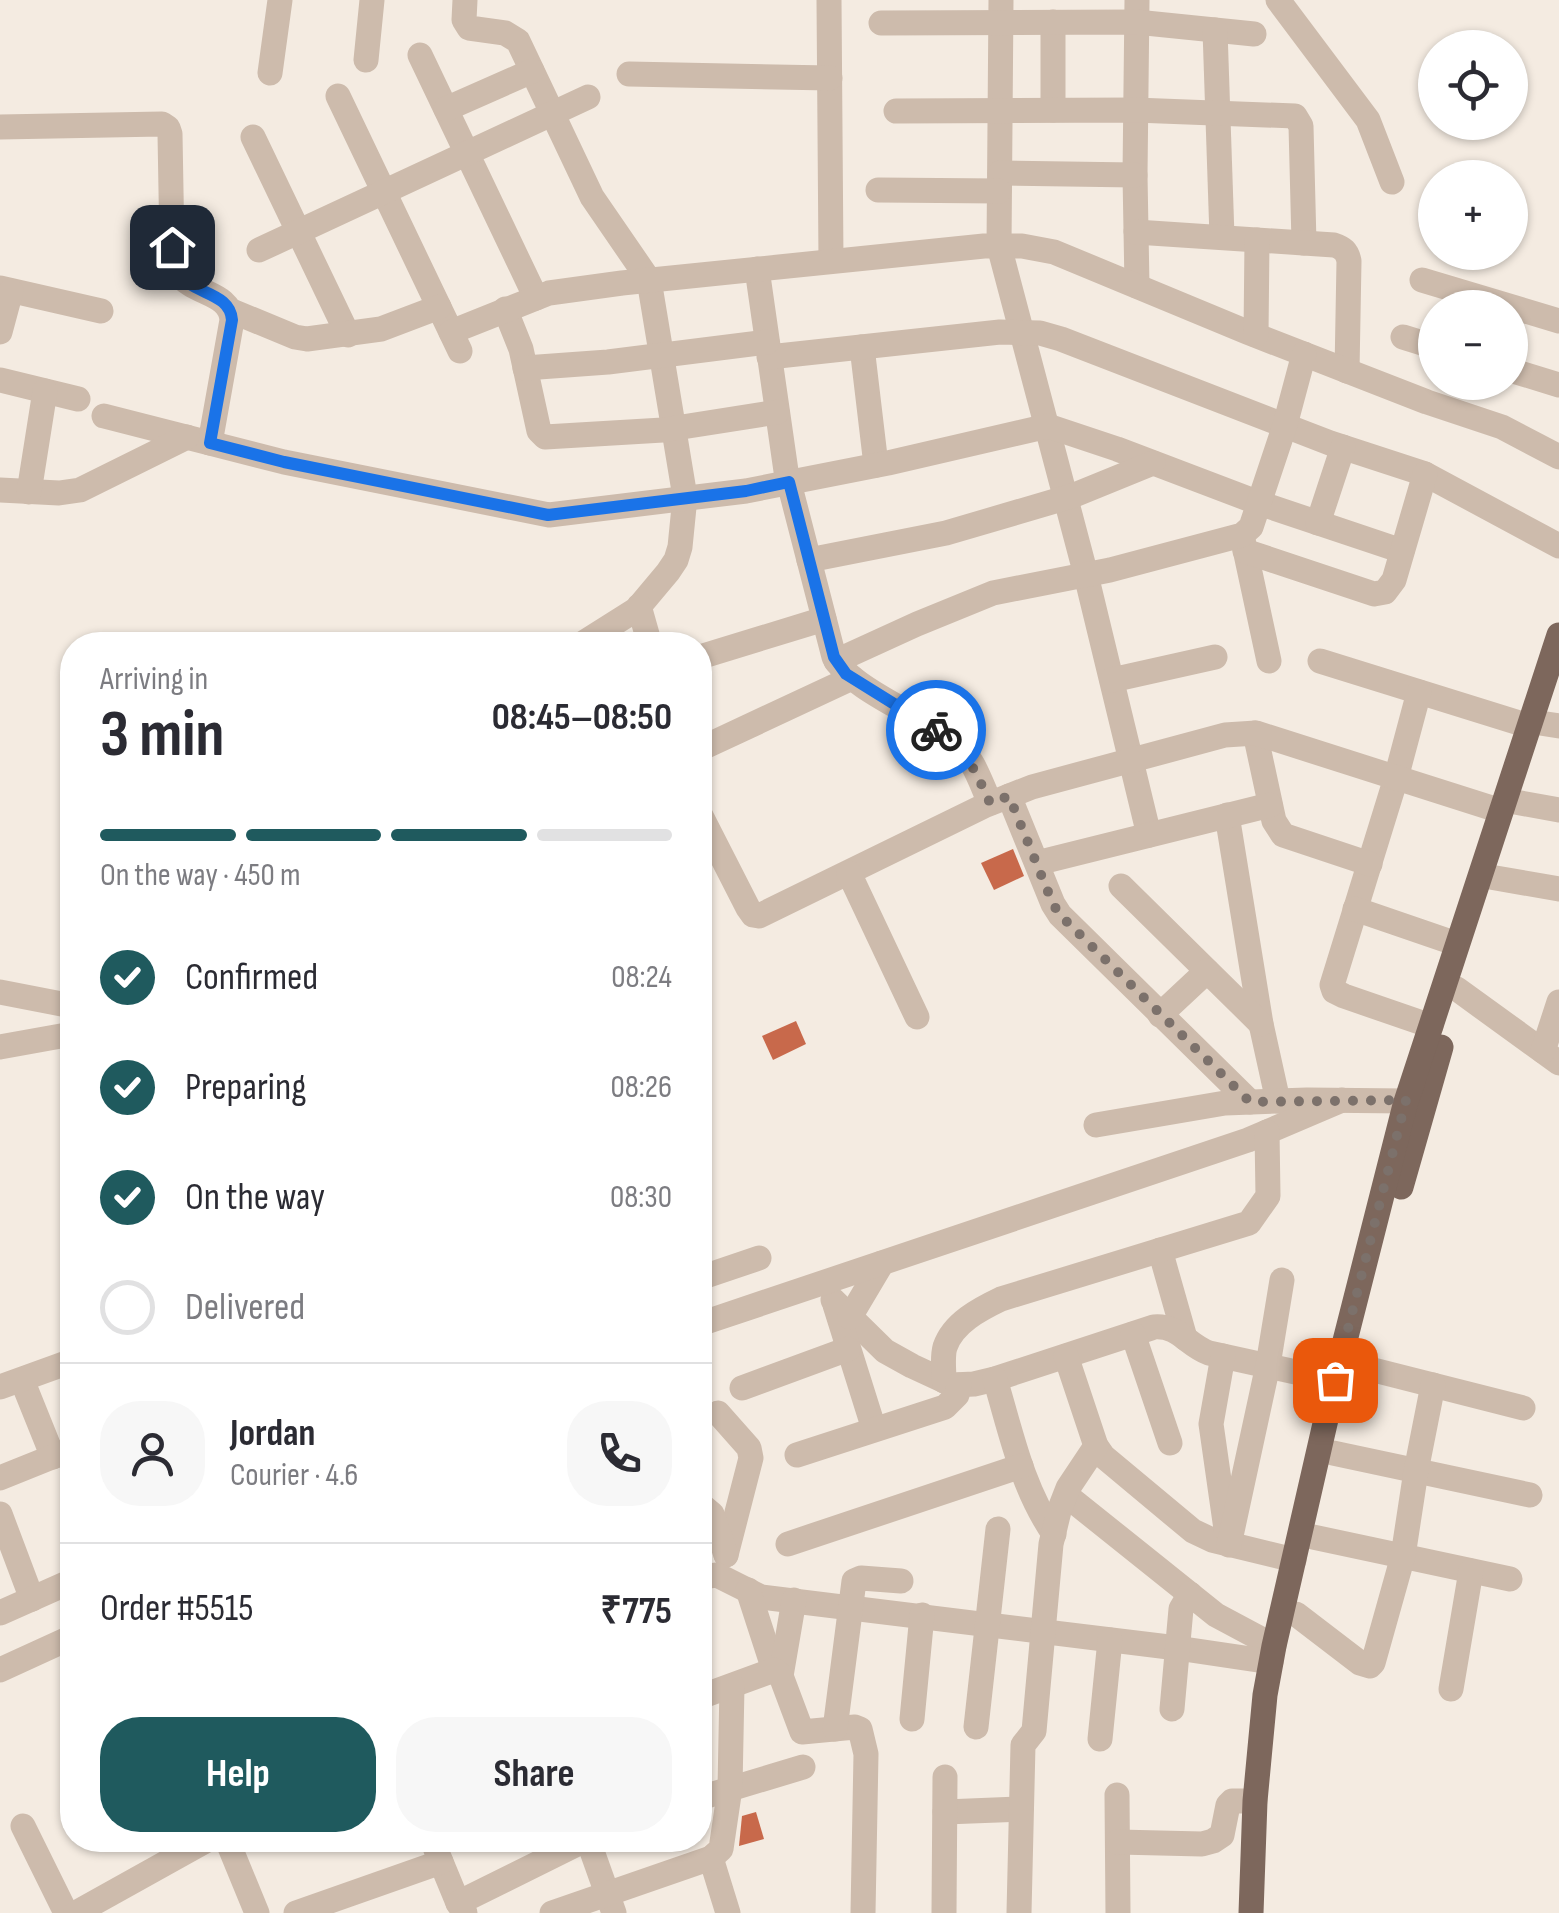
<!DOCTYPE html>
<meta charset="utf-8">
<style>
body{margin:0;font-family:"Sofia Sans Condensed",sans-serif;background:#f7f7f7;color:#2b2b33;height:100vh;display:flex;flex-direction:column;font-size:38px;white-space:nowrap}
*{box-sizing:border-box;margin:0}
p{font-size:32px;color:#7c7c81}
.icon{flex:none;width:55px;height:55px;fill:none;stroke:currentColor;stroke-width:2;stroke-linecap:round;stroke-linejoin:round}
.map{position:relative;flex:1;overflow:hidden}
.sheet{position:absolute;left:60px;top:632px;width:652px;height:1220px;display:flex;flex-direction:column;background:#fff;border-radius:40px;box-shadow:0 2px 8px #0004}
.sheet>*{flex:none}
.tools{position:absolute;left:1418px;top:30px;display:grid;gap:20px}
.tools a{display:grid;place-items:center;width:110px;height:110px;border-radius:50%;background:#fff;box-shadow:0 2px 8px #0004;font-size:50px}
.pin{position:absolute;display:grid;place-items:center;width:85px;height:85px;color:#fff;margin:-42px;border-radius:20px;box-shadow:0 5px 15px #0006}
.courier{position:absolute;display:grid;place-items:center;width:100px;height:100px;margin:-50px;border:8px solid #1a73e8;border-radius:50%;background:#fff;color:#222;box-shadow:0 2px 12px #0007}
.head em{font-style:normal;font-weight:700}
.head div{display:flex;flex-direction:column-reverse}
.head{display:flex;align-items:center;justify-content:space-between;height:170px;padding:0 40px}
h1{font-size:65px;font-weight:700;line-height:75px}
.bar{display:grid;grid-template-columns:repeat(4,1fr);gap:15px 10px;align-content:center;height:120px;padding:0 40px}
.bar i{height:12px;border-radius:8px;background:#e1e1e2}
.bar .current{background:#1f5a5e}
.bar p{grid-column:span 4}
.line{display:flex;align-items:center;gap:25px;padding:0 40px;border-top:2px solid #e1e1e2}
.line div{flex:1}
.round{display:grid;place-items:center;flex:none;width:105px;height:105px;border-radius:40px;background:#f7f7f7}
ol{padding:0 40px;list-style:none}
li{display:flex;align-items:center;gap:30px;height:110px}
li p{margin-inline-start:auto}
li .icon{padding:10px;border-radius:50%;background:#1f5a5e;color:#fff;stroke-width:4}
li:last-child{color:#7c7c81}
li i{width:55px;height:55px;border:5px solid #e1e1e2;border-radius:50%}
.button{display:flex;gap:20px;margin-top:auto;padding:20px 40px}
.button a{flex:1;height:115px;border-radius:40px;background:#1f5a5e;color:#fff;font-size:40px;font-weight:700;line-height:115px;text-align:center}
.button a+a{background:#f7f7f7;color:#2b2b33}
.map>svg:first-child{display:block}
.building{fill:#c8694b}
.lines{fill:none;stroke-linecap:round;stroke-linejoin:round}
.minor{stroke:#cdbbac;stroke-width:25}
.major{stroke:#7d675c;stroke-width:25}
.done{stroke:#7c716b;stroke-width:10;stroke-dasharray:0 18}
.route{stroke:#1a73e8;stroke-width:12}
</style>
<div class="map">
<svg width="1559" height="1913" viewBox="0 0 1559 1913">
<rect width="100%" height="100%" fill="#f4ebe1"/>
<!-- building -->
<g class="building">
<path d="M1013,849L1024,876L994,890L981,863Z"/>
<path d="M796,1021L806,1044L773,1060L762,1036Z"/>
<path d="M756,1812L764,1839L739,1846L742,1816Z"/>
</g>
<g class="lines">
<!-- minor -->
<g class="minor">
<path d="M465,0L464,20L469,28L505,33L518,41L592,197L649,280L685,497L680,547L676,560L668,572L637,609L580,645"/>
<path d="M829,0L831,261"/>
<path d="M1001,0L999,246L1086,575L1149,835"/>
<path d="M1137,0L1135,175L1137,286"/>
<path d="M1278,0L1368,120L1392,182"/>
<path d="M1053,22V110"/>
<path d="M881,23L1136,22L1254,34"/>
<path d="M1215,30L1222,237"/>
<path d="M420,55L536,298"/>
<path d="M366,60L372,0"/>
<path d="M270,73L280,0"/>
<path d="M629,74L830,78"/>
<path d="M338,96L460,351"/>
<path d="M446,109L532,71"/>
<path d="M896,111L1135,110L1295,116L1301,126L1304,243"/>
<path d="M0,127L162,124L168,128L170,134L172,247C173,256 173,265 178,272C191,295 230,291 232,320L210,443"/>
<path d="M253,137L348,335"/>
<path d="M1000,173L1135,175"/>
<path d="M878,190L999,191"/>
<path d="M1136,232L1334,245C1343,248 1347,251 1349,261L1347,371"/>
<path d="M259,250L588,97"/>
<path d="M757,269L786,471L834,657C851,690 925,717 955,742C973,757 981,783 990,803"/>
<path d="M1422,280L1559,321"/>
<path d="M0,288L101,311"/>
<path d="M505,309L521,349L539,431L545,437L663,430L777,412"/>
<path d="M232,311L295,337L307,339L381,329L439,307"/>
<path d="M0,332L11,291"/>
<path d="M451,332L549,293L622,283L984,246H1022L1054,252L1247,332L1427,402L1502,427L1559,457"/>
<path d="M1256,335L1257,240"/>
<path d="M1403,337L1435,347"/>
<path d="M862,347L876,465"/>
<path d="M769,357L1000,332L1040,333L1061,339L1330,443L1425,474L1559,546"/>
<path d="M525,368L608,362L767,342"/>
<path d="M1510,370L1559,385"/>
<path d="M0,380L78,399"/>
<path d="M104,416L284,462L549,515L746,491L888,463L1048,426L1117,449L1259,503L1402,551"/>
<path d="M0,490L59,493L80,490L187,437"/>
<path d="M29,492L45,391"/>
<path d="M1318,523L1343,447"/>
<path d="M1243,540L1269,661"/>
<path d="M1245,551L1374,594L1385,592L1394,580L1425,474"/>
<path d="M809,560L946,533L1072,496L1153,463"/>
<path d="M639,606L650,645"/>
<path d="M700,657L824,619"/>
<path d="M836,661L917,624L993,593L1110,570L1242,535L1251,527L1285,425L1304,354"/>
<path d="M1320,661L1529,726"/>
<path d="M1112,680L1215,657"/>
<path d="M1419,692L1396,778L1332,985L1334,991L1344,996L1431,1026"/>
<path d="M1540,723L1559,726"/>
<path d="M1255,733L1274,821L1283,835L1370,864"/>
<path d="M700,749L852,678"/>
<path d="M1009,796L1053,904L1060,915L1250,1102"/>
<path d="M1515,802L1559,810"/>
<path d="M700,814L748,908L753,915L759,916L984,806L1032,787L1225,735L1256,733L1501,811"/>
<path d="M1227,815L1261,1024L1278,1101"/>
<path d="M1037,863L1270,805"/>
<path d="M849,873L917,1017"/>
<path d="M1490,877L1559,889"/>
<path d="M1121,886L1261,1024"/>
<path d="M1355,909L1457,944"/>
<path d="M1457,989L1559,1063"/>
<path d="M0,992L72,1006"/>
<path d="M1160,1015L1207,971"/>
<path d="M0,1047L72,1034"/>
<path d="M1543,1051L1559,1002"/>
<path d="M1096,1125L1225,1103L1307,1100L1406,1101"/>
<path d="M1160,1250L1185,1338"/>
<path d="M700,1278L759,1258"/>
<path d="M833,1300L885,1351L912,1366L953,1385L974,1384L995,1379L1154,1327C1179,1325 1187,1345 1209,1353L1350,1384"/>
<path d="M835,1305L874,1429"/>
<path d="M850,1317L882,1263"/>
<path d="M700,1324L1248,1140L1342,1100"/>
<path d="M1133,1334L1170,1443"/>
<path d="M1066,1356L1096,1446L1103,1456L1193,1531L1212,1540L1294,1560"/>
<path d="M1223,1356L1211,1424L1226,1529"/>
<path d="M1354,1365L1523,1408"/>
<path d="M995,1379C1011,1432 1022,1488 1054,1534"/>
<path d="M22,1380L53,1457"/>
<path d="M944,1381C944,1370 942,1357 945,1347C953,1323 980,1309 1001,1299L1249,1223L1268,1196L1267,1132"/>
<path d="M0,1387L72,1361"/>
<path d="M742,1388L848,1349"/>
<path d="M718,1413L749,1448L751,1458L726,1555"/>
<path d="M1333,1453L1530,1495"/>
<path d="M797,1455L945,1407L957,1395L959,1385"/>
<path d="M0,1478L72,1449"/>
<path d="M1066,1495L1216,1615L1274,1646"/>
<path d="M700,1504L712,1514L726,1555"/>
<path d="M0,1514L32,1599"/>
<path d="M1313,1537L1510,1579"/>
<path d="M788,1544L1021,1466"/>
<path d="M1229,1545L1268,1365L1282,1280"/>
<path d="M700,1577L717,1575L761,1597L1177,1648L1271,1662"/>
<path d="M748,1590L774,1670"/>
<path d="M0,1613L72,1581"/>
<path d="M1296,1614L1360,1663L1370,1666L1373,1663L1403,1556L1416,1471L1433,1385"/>
<path d="M0,1670L72,1637"/>
<path d="M781,1676L794,1600"/>
<path d="M1451,1689L1471,1571"/>
<path d="M700,1697L774,1670L781,1676L802,1732L855,1727L860,1729L866,1754L863,1913"/>
<path d="M1172,1709L1181,1609L1190,1594"/>
<path d="M912,1719L922,1615"/>
<path d="M976,1727L998,1529"/>
<path d="M835,1729L854,1581L861,1578L901,1581"/>
<path d="M1100,1739L1110,1640"/>
<path d="M1117,1795L1118,1913"/>
<path d="M700,1798L803,1767"/>
<path d="M945,1812L1021,1809"/>
<path d="M23,1826L66,1913"/>
<path d="M227,1840L257,1913"/>
<path d="M432,1840L458,1903L465,1913"/>
<path d="M588,1840L614,1913"/>
<path d="M1118,1842L1202,1844L1213,1841L1222,1835L1228,1805L1232,1801H1255"/>
<path d="M711,1858L728,1913"/>
<path d="M458,1903L585,1840"/>
<path d="M76,1913L207,1840"/>
<path d="M296,1913L441,1862"/>
<path d="M552,1913L711,1858L721,1849L730,1788L732,1686"/>
<path d="M944,1913L945,1777"/>
<path d="M1019,1913L1023,1745L1034,1731L1051,1544L1059,1511L1068,1488L1096,1446"/>
</g>
<!-- major -->
<g class="major">
<path d="M1401,1187L1441,1047"/>
<path d="M1251,1913L1255,1801L1265,1695L1274,1646L1335,1380L1405,1105L1559,635"/>
</g>
</g>
<g class="lines">
<!-- done -->
<path class="done" d="M936,730C968,750 975,771 990,803L1009,796L1053,904L1060,915L1250,1102L1406,1100L1335,1380"/>
<!-- route -->
<path class="route" d="M172,247C173,256 173,264 178,272C191,295 230,291 232,320L210,443L284,462L548,515L746,491L789,482L834,657L846,674L936,730"/>
</g>
</svg>
<div class="tools">
<a><svg class="icon" aria-label="locate" viewBox="0 0 24 24"><circle cx="12" cy="12" r="6"/><path d="M12 2v4M12 18v4M2 12h4M18 12h4"/></svg></a>
<a>+</a>
<a>−</a>
</div>
<div class="pin" style="left:1335px;top:1380px;background:#ea580c"><svg class="icon" aria-label="bag" viewBox="0 0 24 24"><path d="M5 8h14l-1 12H6zM9 8a3 3 0 0 1 6 0"/></svg></div>
<div class="pin" style="left:172px;top:247px;background:#1f2937"><svg class="icon" aria-label="home" viewBox="0 0 24 24"><path d="M3 11l9-7 9 7M6 9v11h12V9"/></svg></div>
<div class="courier" style="left:936px;top:730px"><svg class="icon" aria-label="bike" viewBox="0 0 24 24"><circle cx="6" cy="16" r="4"/><circle cx="18" cy="16" r="4"/><path d="M6 16l4-8h5l3 8M10 8l3 8H6M13 5h3"/></svg></div>
<section class="sheet">
<div class="head"><div><h1>3 min</h1><p>Arriving in</p></div><em>08:45–08:50</em></div>
<div class="bar"><i class="current"></i><i class="current"></i><i class="current"></i><i></i><p>On the way · 450 m</p></div>
<ol>
<li><svg class="icon" aria-label="check" viewBox="0 0 24 24"><path d="M5 12l5 5 9-10"/></svg>Confirmed<p>08:24</p></li>
<li><svg class="icon" aria-label="check" viewBox="0 0 24 24"><path d="M5 12l5 5 9-10"/></svg>Preparing<p>08:26</p></li>
<li><svg class="icon" aria-label="check" viewBox="0 0 24 24"><path d="M5 12l5 5 9-10"/></svg>On the way<p>08:30</p></li>
<li><i></i>Delivered</li>
</ol>
<div class="line" style="height:180px"><a class="round"><svg class="icon" aria-label="person" viewBox="0 0 24 24"><circle cx="12" cy="8" r="4"/><path d="M4 21q1-7 8-7t8 7"/></svg></a><div><b>Jordan</b><p>Courier · 4.6</p></div><a class="round"><svg class="icon" aria-label="phone" viewBox="0 0 24 24"><path d="M5 4h4l2 5-3 2q2 4 5 5l2-3 5 2v4C11 20 4 13 5 4z"/></svg></a></div>
<div class="line" style="height:130px"><div>Order #5515</div><b>₹775</b></div>
<div class="button"><a>Help</a><a>Share</a></div>
</section>
</div>
